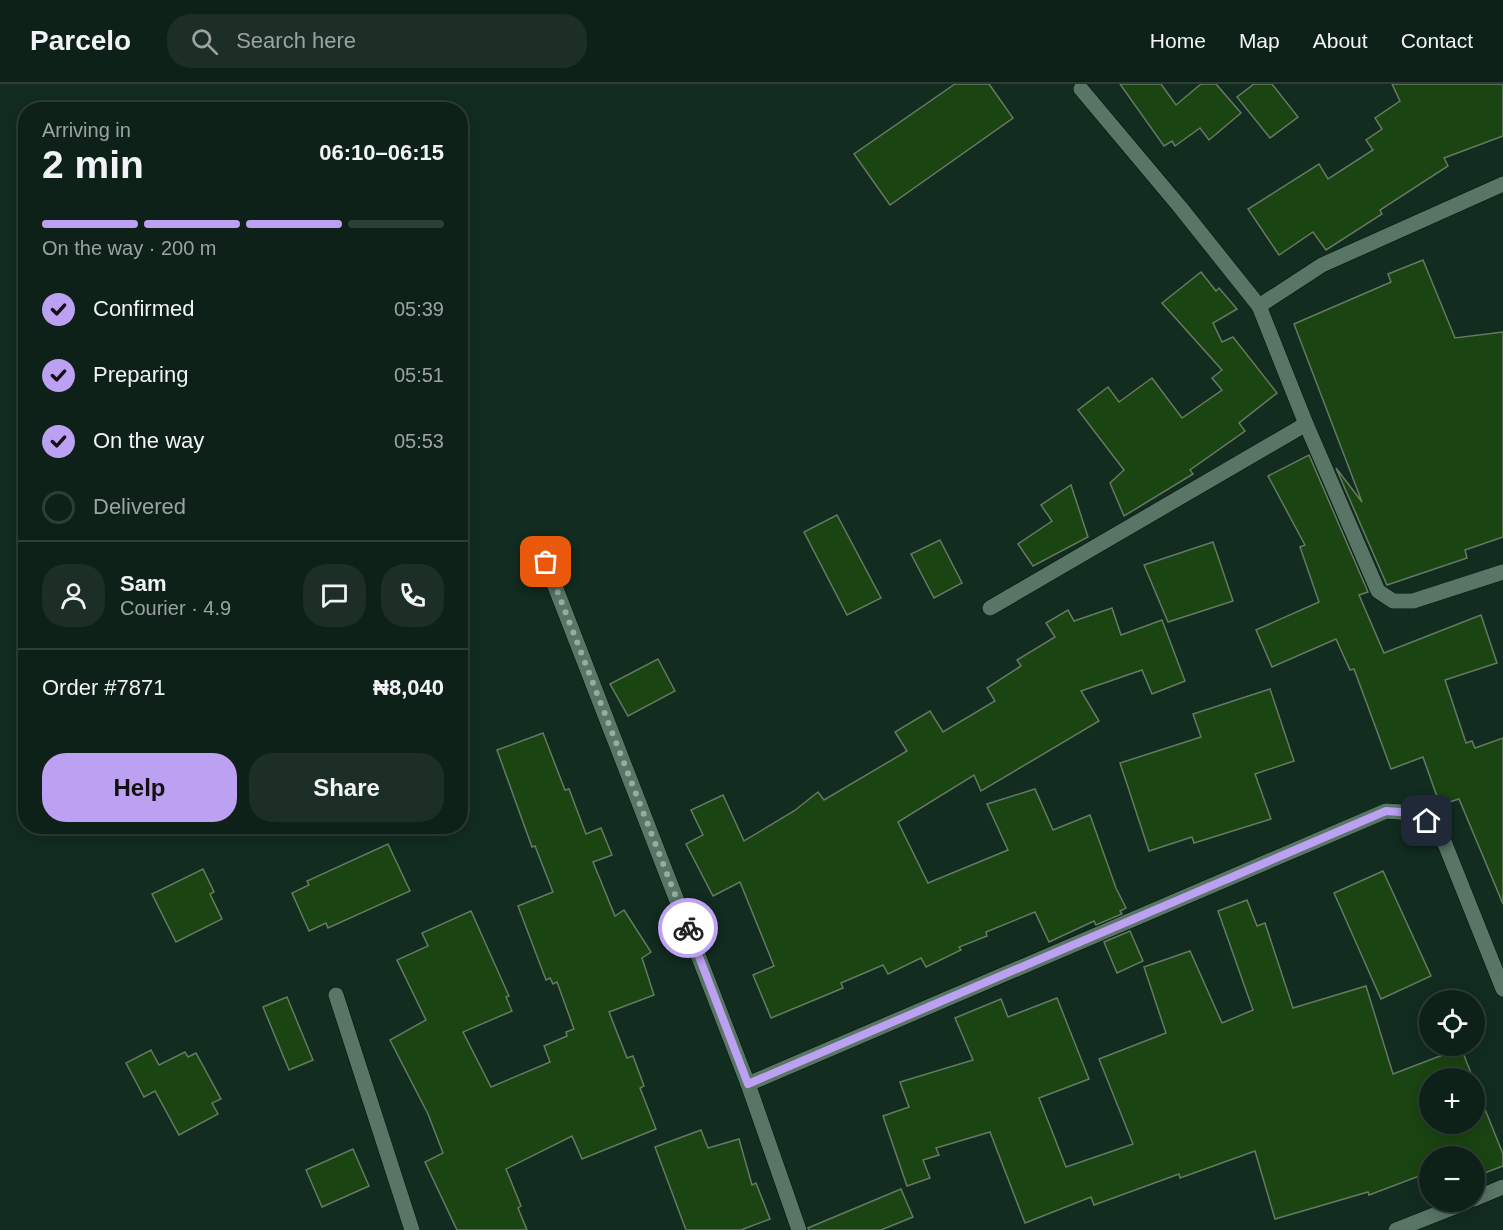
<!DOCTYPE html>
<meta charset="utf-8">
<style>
body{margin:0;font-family:Arial,sans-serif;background:#1c2e25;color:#f1f3f6;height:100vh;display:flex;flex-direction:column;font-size:22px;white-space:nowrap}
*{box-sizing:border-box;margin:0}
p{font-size:20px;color:#9ba3a2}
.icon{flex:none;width:33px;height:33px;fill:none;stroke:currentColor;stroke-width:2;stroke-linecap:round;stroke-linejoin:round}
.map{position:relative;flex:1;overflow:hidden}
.sheet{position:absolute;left:18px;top:18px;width:450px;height:732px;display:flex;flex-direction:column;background:#0e2118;border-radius:24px;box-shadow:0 3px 15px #0003,0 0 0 2px #2e3e37}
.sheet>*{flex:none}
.tools{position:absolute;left:1419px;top:906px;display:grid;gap:12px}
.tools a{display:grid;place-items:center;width:66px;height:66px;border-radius:50%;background:#0e2118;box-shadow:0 3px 15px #0003,0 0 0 2px #2e3e37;font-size:30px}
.pin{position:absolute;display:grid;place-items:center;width:51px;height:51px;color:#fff;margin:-26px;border-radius:12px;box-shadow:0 3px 9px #0006}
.courier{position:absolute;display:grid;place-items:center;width:60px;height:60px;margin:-30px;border:4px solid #bca0f2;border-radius:50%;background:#fff;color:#222;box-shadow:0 2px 8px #0007}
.headline em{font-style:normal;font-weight:700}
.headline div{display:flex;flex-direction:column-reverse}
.headline{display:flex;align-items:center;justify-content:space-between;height:102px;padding:0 24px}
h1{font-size:39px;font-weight:700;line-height:45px}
.bar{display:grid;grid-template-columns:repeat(4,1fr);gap:9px 6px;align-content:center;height:72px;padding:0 24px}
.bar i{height:8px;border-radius:4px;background:#2e3e37}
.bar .on{background:#bca0f2}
.bar p{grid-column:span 4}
.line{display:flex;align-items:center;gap:15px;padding:0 24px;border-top:2px solid #2e3e37}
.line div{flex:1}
.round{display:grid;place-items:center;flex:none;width:63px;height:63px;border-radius:24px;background:#1c2e25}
ol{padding:0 24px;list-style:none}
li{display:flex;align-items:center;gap:18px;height:66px}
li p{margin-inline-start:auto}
li .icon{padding:6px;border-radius:50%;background:#bca0f2;color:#111;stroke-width:4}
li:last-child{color:#9ba3a2}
li i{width:33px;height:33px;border:3px solid #2e3e37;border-radius:50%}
.action{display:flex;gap:12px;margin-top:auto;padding:12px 24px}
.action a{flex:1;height:69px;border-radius:24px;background:#bca0f2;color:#111;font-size:24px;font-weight:700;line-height:69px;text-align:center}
.action a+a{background:#1c2e25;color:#f1f3f6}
header{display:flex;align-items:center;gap:36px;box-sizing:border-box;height:84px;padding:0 30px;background:#0e2118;border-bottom:2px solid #2e3e37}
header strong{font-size:28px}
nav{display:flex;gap:33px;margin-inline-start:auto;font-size:21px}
.search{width:420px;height:54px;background:#1c2e25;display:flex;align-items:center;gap:15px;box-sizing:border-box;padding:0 21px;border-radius:24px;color:#9ba3a2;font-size:22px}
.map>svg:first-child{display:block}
.building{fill:#1a4411;stroke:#677963;stroke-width:1.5}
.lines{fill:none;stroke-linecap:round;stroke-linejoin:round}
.minor-casing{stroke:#001409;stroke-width:16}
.minor{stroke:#597566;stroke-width:15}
.done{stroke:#97aba1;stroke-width:6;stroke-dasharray:0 10.8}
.route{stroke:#bca0f2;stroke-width:8}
</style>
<header>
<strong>Parcelo</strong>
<div class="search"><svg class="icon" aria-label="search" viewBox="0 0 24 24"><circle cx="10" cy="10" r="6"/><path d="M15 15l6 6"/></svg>Search here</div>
<nav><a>Home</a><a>Map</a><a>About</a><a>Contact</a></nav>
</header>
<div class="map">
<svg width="1503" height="1146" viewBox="0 0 1503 1146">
<rect width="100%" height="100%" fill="#122c20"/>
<!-- building -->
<g class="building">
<path d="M955,0H989L1013,34L890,121L854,70Z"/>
<path d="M1120,0H1161L1176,21L1201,0H1216L1241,29L1209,56L1200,44L1175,62L1172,57L1164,62Z"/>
<path d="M1254,0H1272L1298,33L1270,54L1237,13Z"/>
<path d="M1392,0H1503V52L1444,74L1448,82L1380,126L1382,130L1326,166L1313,148L1279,171L1248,125L1319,80L1328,95L1373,66L1366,56L1382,45L1375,34L1400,17Z"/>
<path d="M1423,176L1455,254L1503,248V453L1465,466L1467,474L1387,501L1336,384L1362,418L1294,240L1391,198L1388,190Z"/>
<path d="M1201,188L1216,207L1219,204L1237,225L1213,239L1222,258L1233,253L1277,309L1239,339L1245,347L1190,386L1193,390L1124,432L1110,399L1124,386L1078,326L1108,303L1119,318L1152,294L1182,334L1222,306L1212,294L1222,286L1162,219Z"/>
<path d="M1309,371L1368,508L1359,511L1384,569L1481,531L1497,579L1445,596L1466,659L1472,657L1475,664L1503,654V820L1459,715L1440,721L1423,673L1391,685L1354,585L1350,586L1336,555L1272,583L1256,546L1319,518L1300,463L1305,461L1268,392Z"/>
<path d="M1071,401L1088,453L1033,482L1018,460L1052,437L1041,421Z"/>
<path d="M837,431L881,514L847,531L804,448Z"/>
<path d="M940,456L962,499L934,514L911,470Z"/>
<path d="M1213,458L1233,517L1168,538L1144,481Z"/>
<path d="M1112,524L1121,551L1162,536L1185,597L1152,610L1142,586L1081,607L1099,637L981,707L974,691L898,738L928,799L1008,766L987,720L1035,705L1053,746L1090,731L1116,804L1126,824L1120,827L1122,830L1096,841L1094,837L1049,858L1035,828L986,848L987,852L959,863L961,866L926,883L921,874L888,890L883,881L841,899L843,904L771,934L753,891L774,882L740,798L713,812L686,760L703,751L691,726L723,711L744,757L794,727L818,708L824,716L907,667L895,648L930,627L943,648L995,617L987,604L1021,582L1017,576L1055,553L1046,539L1068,526L1074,537Z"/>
<path d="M658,575L675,607L628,632L610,600Z"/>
<path d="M1270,605L1294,677L1255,690L1271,735L1194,759L1192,753L1149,767L1120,679L1201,653L1193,630Z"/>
<path d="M543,649L565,706L569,705L586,750L601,744L612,771L593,778L615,832L624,826L651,868L642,874L654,911L609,928L627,974L633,972L644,1002L640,1004L656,1045L582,1075L572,1052L506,1085L521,1122L518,1124L527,1146H457L425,1078L443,1069L428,1030L390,956L426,936L397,876L428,862L422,849L471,827L509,912L506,913L512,927L463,948L491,1003L550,978L544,962L567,952L566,948L574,945L557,898L553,900L550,894L546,896L518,822L553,808L535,762L532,763L497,666Z"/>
<path d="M388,760L410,807L328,844L326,839L309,847L292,809L309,801L307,797Z"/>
<path d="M203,785L214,808L210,810L222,835L176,858L152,810Z"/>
<path d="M1383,787L1431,892L1381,915L1334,809Z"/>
<path d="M1247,816L1257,842L1265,839L1293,924L1366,902L1393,990L1461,964L1473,994H1430V1040H1474V998L1503,1070V1082L1474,1093V1070L1468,1072H1430V1088L1369,1111L1368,1108L1275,1135L1255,1067L1180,1094L1179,1090L1094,1121L1091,1113L1025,1139L990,1048L936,1064L939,1071L923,1076L930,1094L907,1102L883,1032L909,1023L900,998L973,976L955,934L1001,915L1008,933L1057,914L1089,995L1039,1014L1066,1083L1133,1060L1099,975L1166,949L1144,883L1190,867L1222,939L1253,926L1218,827Z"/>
<path d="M1130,847L1143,877L1117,889L1104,858Z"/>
<path d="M287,913L313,976L289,986L263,923Z"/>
<path d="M151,966L159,981L185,968L188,973L196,969L221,1015L212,1019L218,1030L179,1051L155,1007L144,1013L126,979Z"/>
<path d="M701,1046L708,1064L739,1055L752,1101L756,1099L770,1135L741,1146H686L655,1063Z"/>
<path d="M353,1065L369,1102L322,1123L306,1086Z"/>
<path d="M901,1105L913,1133L881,1146H809L808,1144Z"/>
</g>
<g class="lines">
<defs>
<g id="minor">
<path d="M1081,5L1180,123L1259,222"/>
<path d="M1503,100L1322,181L1259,222L1306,340L1378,507L1393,517H1413L1503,488"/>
<path d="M546,479L748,1000"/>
<path d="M990,524L1306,340"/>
<path d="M336,911L412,1146"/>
<path d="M1474,1115L1503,1103"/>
<path d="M799,1146L748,1000L1386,727C1419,729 1421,730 1443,755L1503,905"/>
<path d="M1396,1146L1467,1118"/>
</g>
</defs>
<!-- minor casing -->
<use href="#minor" class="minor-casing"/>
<!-- minor -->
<use href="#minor" class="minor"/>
</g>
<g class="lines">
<!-- done -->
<path class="done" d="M546,478L688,844"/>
<!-- route -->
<path class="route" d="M688,844L748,1000L1386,727L1415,729L1427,737"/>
</g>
</svg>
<div class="tools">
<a><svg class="icon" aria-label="locate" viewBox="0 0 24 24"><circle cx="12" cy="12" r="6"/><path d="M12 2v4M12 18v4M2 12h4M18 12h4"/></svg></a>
<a>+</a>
<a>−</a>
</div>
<div class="pin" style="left:546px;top:478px;background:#ea580c"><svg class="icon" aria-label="bag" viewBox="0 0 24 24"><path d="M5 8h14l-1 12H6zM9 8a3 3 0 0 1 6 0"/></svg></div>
<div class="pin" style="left:1427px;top:737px;background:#1f2937"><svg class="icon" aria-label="home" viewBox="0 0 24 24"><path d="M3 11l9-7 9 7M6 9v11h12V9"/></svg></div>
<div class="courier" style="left:688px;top:844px"><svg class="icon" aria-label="bike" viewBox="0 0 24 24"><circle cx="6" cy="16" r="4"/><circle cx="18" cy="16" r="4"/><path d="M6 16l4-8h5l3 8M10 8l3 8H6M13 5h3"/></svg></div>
<section class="sheet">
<div class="headline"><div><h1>2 min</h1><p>Arriving in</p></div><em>06:10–06:15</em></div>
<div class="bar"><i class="on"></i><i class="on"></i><i class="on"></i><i></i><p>On the way · 200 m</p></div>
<ol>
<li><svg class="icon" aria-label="check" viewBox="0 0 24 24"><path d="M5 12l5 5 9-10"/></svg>Confirmed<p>05:39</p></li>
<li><svg class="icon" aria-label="check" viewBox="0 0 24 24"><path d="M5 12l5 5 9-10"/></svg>Preparing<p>05:51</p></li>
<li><svg class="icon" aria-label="check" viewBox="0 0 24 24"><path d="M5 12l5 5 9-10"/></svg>On the way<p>05:53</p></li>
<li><i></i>Delivered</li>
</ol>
<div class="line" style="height:108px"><a class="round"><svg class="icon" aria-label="person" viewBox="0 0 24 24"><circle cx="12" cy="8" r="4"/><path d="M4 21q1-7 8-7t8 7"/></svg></a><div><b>Sam</b><p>Courier · 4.9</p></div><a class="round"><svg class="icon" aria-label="chat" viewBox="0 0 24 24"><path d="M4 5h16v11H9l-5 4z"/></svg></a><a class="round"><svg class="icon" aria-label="phone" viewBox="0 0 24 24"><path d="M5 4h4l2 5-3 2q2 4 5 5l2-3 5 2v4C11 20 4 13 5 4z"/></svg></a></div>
<div class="line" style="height:78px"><div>Order #7871</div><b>₦8,040</b></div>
<div class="action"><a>Help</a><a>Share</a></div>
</section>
</div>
